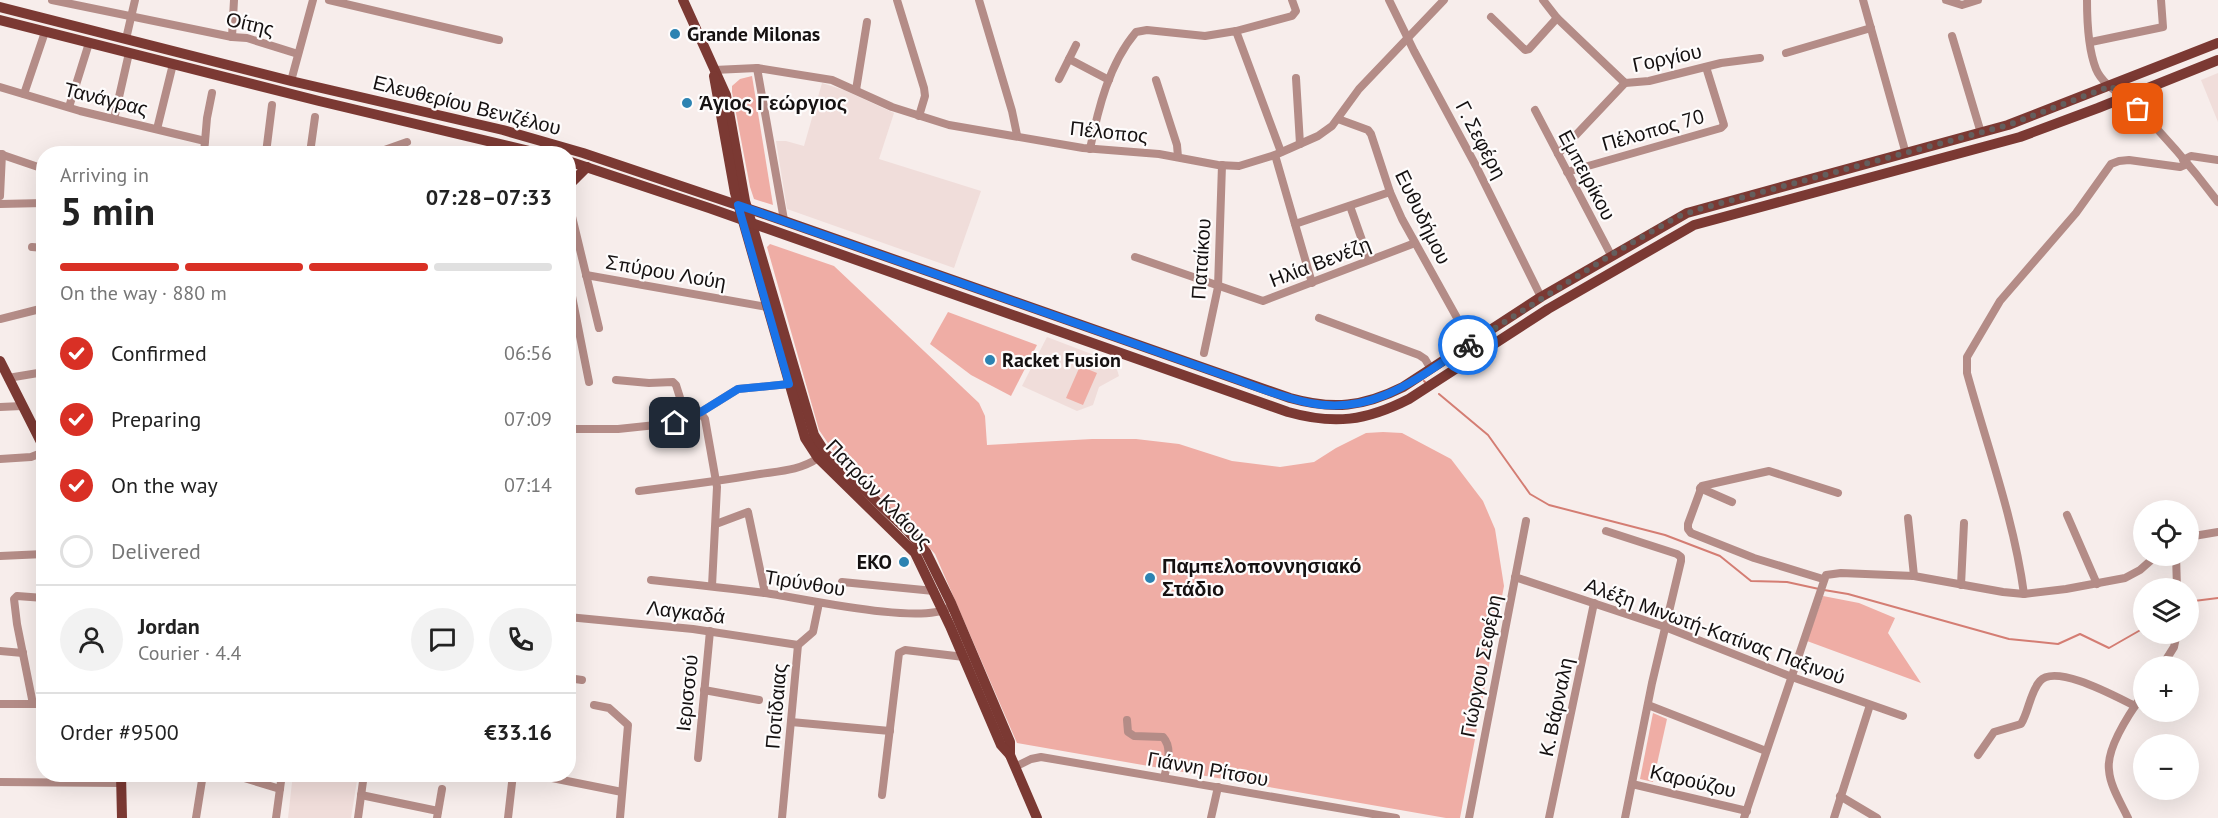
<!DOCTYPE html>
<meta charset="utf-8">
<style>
body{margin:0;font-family:"PT Sans",sans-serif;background:#f2f2f2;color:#222;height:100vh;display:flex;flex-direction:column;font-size:22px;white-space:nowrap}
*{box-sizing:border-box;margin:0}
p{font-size:20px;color:#767676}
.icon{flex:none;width:33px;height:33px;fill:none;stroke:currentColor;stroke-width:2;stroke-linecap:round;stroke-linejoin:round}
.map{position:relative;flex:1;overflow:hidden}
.details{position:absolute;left:36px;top:146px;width:540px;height:636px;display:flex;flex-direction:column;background:#fff;border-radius:24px;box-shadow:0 6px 24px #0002}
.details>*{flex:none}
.buttons{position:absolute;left:2133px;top:500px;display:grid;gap:12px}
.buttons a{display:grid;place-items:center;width:66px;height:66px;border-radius:50%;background:#fff;box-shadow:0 6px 24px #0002;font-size:30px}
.pin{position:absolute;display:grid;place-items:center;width:51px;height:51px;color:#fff;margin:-26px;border-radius:12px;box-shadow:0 3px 9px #0006}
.courier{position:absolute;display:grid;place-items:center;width:60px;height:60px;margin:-30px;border:4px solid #1a73e8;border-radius:50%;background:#fff;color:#222;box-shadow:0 2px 8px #0007}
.overview em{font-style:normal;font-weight:700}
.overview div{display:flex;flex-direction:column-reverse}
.overview{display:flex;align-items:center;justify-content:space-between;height:102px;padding:0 24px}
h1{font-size:39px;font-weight:700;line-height:45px}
.bar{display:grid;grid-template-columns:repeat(4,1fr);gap:9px 6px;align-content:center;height:72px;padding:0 24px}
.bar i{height:8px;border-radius:4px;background:#e0e0e0}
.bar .current{background:#d93025}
.bar p{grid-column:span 4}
.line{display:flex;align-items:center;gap:15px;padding:0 24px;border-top:2px solid #e0e0e0}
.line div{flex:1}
.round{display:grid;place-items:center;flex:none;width:63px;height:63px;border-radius:32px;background:#f2f2f2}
ol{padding:0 24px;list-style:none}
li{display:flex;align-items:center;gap:18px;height:66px}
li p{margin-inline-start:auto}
li .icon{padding:6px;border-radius:50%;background:#d93025;color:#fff;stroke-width:4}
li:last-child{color:#767676}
li i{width:33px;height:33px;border:3px solid #e0e0e0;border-radius:50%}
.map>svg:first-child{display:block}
.built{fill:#f0ddda}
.green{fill:#efada5}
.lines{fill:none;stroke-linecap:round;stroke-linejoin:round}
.stream{stroke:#d47d73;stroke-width:2}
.minor{stroke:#b48c87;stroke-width:8}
.major{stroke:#7b3933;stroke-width:10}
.done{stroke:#645e5d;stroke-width:6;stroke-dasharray:0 10.8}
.route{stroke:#1a73e8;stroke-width:8}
.poi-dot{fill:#2c83b2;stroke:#fefcfc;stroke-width:2}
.labels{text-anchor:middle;stroke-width:4.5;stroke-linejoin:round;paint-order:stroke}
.street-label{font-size:20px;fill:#151111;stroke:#fefcfc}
.poi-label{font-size:20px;font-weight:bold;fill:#151111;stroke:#fefcfc;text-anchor:start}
</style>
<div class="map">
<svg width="2218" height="818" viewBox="0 0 2218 818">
<rect width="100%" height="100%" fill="#f7edeb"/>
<!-- built -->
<g class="built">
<path d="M2218,73V122L2201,80Z"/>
<path d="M822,83L844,90L894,113L879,159L981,191L954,268L787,209L776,141H786L804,146Z"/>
<path d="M1047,337L1115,363L1119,376L1099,387L1093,405L1077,411L1022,386Z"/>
<path d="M293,774H358L351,818H288Z"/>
</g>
<!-- green -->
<g class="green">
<path d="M752,76L773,205L754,199L750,187L732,92V86L740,79Z"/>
<path d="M770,244L834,266L979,403L985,416L987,445L1092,439H1136L1179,444L1232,461L1280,467L1314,462L1336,448L1366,433L1383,432L1402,433L1451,459L1483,501L1495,529L1504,586L1460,818H1446L1017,743L935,554L911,527L834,452L819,430L767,247Z"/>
<path d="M948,312L1037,345L1011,396L971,375L930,344Z"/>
<path d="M1080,366L1097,373L1083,405L1066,398Z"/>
<path d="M1823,596L1859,603L1895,618L1888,633L1921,683L1807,641Z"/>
<path d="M1653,713L1667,719L1653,782L1640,779Z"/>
</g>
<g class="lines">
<!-- stream -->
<g class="stream">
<path d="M1424,381L1425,382"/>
<path d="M1439,394L1488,435L1530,494L1549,505L1665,535L1720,556L1751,581L1787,582L1819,589"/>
<path d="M1824,590L1848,594L2009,639L2058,644L2080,634L2109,648L2144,628"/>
<path d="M2194,601L2218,598"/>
</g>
<!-- minor -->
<g class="minor">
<path d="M52,0L232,37L247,38L298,54"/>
<path d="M329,0L499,40"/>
<path d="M897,0L924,88L925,96L919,116"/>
<path d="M979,0L1012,111L1017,135"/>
<path d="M1389,0L1414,51L1476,166L1541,297"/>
<path d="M1543,0L1557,18L1625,83L1649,81L1721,63L1760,58"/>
<path d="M1863,0L1906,154"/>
<path d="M1946,0L1962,5L1978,0"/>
<path d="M2087,0C2087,21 2088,49 2096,69C2103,86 2123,95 2136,107C2165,136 2193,169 2218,202"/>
<path d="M1491,17L1525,50L1529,49L1557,18"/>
<path d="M1236,31L1292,16L1296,11L1292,0"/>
<path d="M1952,36L1981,133"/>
<path d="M232,37L234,0"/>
<path d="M126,39L135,0"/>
<path d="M2091,42L2163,27L2161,0"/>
<path d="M1076,45L1069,59L1109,80"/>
<path d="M1786,53L1871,28"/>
<path d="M757,68L784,220"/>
<path d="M714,70L757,68L832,80L892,107L949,125L1083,148L1159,154L1218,165L1239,166L1275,155L1318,136L1332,126L1359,89L1444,0"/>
<path d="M1296,78L1300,144"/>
<path d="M1059,79L1069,59"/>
<path d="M1156,80L1177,145L1178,157"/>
<path d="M291,81L313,0"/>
<path d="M0,87L80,111L205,141"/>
<path d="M856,90L867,22"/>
<path d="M24,94L45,32"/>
<path d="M69,107L89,43"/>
<path d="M1535,110L1611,255"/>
<path d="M114,119L129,53"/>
<path d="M1338,119L1368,130L1371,134L1390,192L1402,219L1471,343"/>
<path d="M157,129L173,64"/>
<path d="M1090,149C1098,109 1109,64 1136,32L1147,30L1205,36L1236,31L1281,152"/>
<path d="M204,153L207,118L212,93"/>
<path d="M266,153L272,105"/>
<path d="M310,153L315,117"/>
<path d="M376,153L407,142"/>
<path d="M547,153L552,144"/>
<path d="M0,154L44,169"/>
<path d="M1558,154L1625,83"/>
<path d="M1275,155L1312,283"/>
<path d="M2183,160L2191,156L2218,160"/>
<path d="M1567,172L1721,128L1724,125L1706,67"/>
<path d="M0,196L2,154"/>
<path d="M568,200L599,328"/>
<path d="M0,204L44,203"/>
<path d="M1350,206L1369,260"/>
<path d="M1295,224L1390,192"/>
<path d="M32,247L44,248"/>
<path d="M1135,257L1263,301L1415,243"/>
<path d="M586,275L767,307L772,306"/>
<path d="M568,276L589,382"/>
<path d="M1319,318L1419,355L1425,359L1431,369"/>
<path d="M0,319L44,308"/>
<path d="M1204,353L1218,287L1222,165"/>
<path d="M8,378L44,372"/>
<path d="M616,380L649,383L673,382L676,385L682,404L699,411L705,419L717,487L712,586"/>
<path d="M0,407L22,406"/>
<path d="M568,429H618L675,423L701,412L738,389L789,384"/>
<path d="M0,459L31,457L44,452"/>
<path d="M1700,488L1732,502"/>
<path d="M639,491C679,486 719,481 760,474C780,471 801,470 818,458"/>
<path d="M2067,515L2097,584"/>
<path d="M1908,518L1914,576"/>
<path d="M716,524L748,512L765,593"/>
<path d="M1606,531L1677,554L1681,557V561L1652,683L1625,818"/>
<path d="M2188,537L2218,532"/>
<path d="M2176,555L2177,588"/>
<path d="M0,556L44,554"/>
<path d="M1515,577L1665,627L1792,677L1903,716"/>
<path d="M1823,579L1754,558L1691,533L1688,529V524L1702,486L1769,471L1838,493"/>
<path d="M651,580C689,584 727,588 765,593C801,598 920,625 948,608"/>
<path d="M842,582L934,591"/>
<path d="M1961,585L1964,523"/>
<path d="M2024,594C2014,519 1987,446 1967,373V357L2000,301L2076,213L2111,164L2119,161L2129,160L2180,167L2187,164"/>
<path d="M568,617L693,629L798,645"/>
<path d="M0,651L23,653"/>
<path d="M2162,666L2174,647L2177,633"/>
<path d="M568,678L582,680"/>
<path d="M704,690L759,700"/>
<path d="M0,704H44"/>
<path d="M33,704L17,624L14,599L17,596L44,598"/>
<path d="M594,705L609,708L628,725L620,818"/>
<path d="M1648,705L1766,751"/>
<path d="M1127,720L1128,732L1134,736L1163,737C1173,748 1167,765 1164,778"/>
<path d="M791,722L890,731"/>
<path d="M1978,755L1994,732L2021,724C2029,711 2030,692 2040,681C2056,663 2118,698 2135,706"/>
<path d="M698,758L710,631"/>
<path d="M1015,767L1031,759L1041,757L1396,818"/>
<path d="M231,774L280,789"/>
<path d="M532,774L622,792"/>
<path d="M0,782L122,783"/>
<path d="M1632,784L1747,811"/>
<path d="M361,795L438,811"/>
<path d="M882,795L899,653L905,650L964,657"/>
<path d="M1840,796L1877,818"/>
<path d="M196,818L203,774"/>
<path d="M276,818L282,774"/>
<path d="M358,818L364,774"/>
<path d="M437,818L442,789"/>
<path d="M508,818L513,774"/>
<path d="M782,818L798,645L813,632L819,603"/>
<path d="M1211,818L1218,787"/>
<path d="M1469,818L1526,521"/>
<path d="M1549,818L1594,603"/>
<path d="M1744,818L1826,575L1841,573L1914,576L2003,592L2024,594L2066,589L2125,578L2140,570L2157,555"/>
<path d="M1834,818L1870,705"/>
<path d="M2128,818C2121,803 2110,786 2109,770C2106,748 2131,711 2144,693"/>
</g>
<!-- major -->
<g class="major">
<path d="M683,0L726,95L745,201L814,435L826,454L907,530L926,552L951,603L1010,742V755"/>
<path d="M0,7L291,81L503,130L583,153L773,217L1290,398C1333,410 1363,407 1403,387L1541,297L1687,213L2008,125L2218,43"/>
<path d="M0,20L319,101L538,153"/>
<path d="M714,76L735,193L805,438L818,458L915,553L950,626L1001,745L1010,755L1037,818"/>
<path d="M568,161L709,208L1288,412C1334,425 1366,421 1409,399L1548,309L1694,225L2020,137L2098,108L2218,60"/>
<path d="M568,192L572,182L587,167"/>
<path d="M0,361L44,448"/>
<path d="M121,774L122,818"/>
</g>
</g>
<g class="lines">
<!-- done -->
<path class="done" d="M1468,345L1611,255L1677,217L1696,210L2008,125L2111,86L2138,109"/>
<!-- route -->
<path class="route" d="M675,423L701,412L738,389L789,384L738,205L1232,378C1257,387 1283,398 1310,403C1374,416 1419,377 1468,345"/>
</g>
<!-- markers -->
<g class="poi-dot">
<circle cx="675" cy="34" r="6"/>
<circle cx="687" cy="103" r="6"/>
<circle cx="990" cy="360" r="6"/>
<circle cx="904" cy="562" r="6"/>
<circle cx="1150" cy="578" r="6"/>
</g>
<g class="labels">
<!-- street labels -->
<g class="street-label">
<text transform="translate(250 24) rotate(13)" y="7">Οίτης</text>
<text transform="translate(1667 58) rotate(-12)" y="7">Γοργίου</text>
<text transform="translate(106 99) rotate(14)" y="7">Τανάγρας</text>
<text transform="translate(467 105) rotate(14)" y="7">Ελευθερίου Βενιζέλου</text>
<text transform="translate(1653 130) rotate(-16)" y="7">Πέλοπος 70</text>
<text transform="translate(1109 132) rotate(6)" y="7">Πέλοπος</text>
<text transform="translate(1481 140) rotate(62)" y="7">Γ. Σεφέρη</text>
<text transform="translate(1587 175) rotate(62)" y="7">Εμπειρίκου</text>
<text transform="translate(1423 217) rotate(64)" y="7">Ευθυδήμου</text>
<text transform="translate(1201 259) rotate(-86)" y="7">Παταίκου</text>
<text transform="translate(1320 262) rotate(-21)" y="7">Ηλία Βενέζη</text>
<text transform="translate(666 272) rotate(10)" y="7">Σπύρου Λούη</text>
<text transform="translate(879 494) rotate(46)" y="7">Πατρών Κλάους</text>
<text transform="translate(805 583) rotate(9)" y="7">Τιρύνθου</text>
<text transform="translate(686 612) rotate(7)" y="7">Λαγκαδά</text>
<text transform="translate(1715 631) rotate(20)" y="7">Αλέξη Μινωτή-Κατίνας Παξινού</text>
<text transform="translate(1481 666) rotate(-79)" y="7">Γιώργου Σεφέρη</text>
<text transform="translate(687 693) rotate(-84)" y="7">Ιερισσού</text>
<text transform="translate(776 706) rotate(-85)" y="7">Ποτίδαιας</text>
<text transform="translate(1556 707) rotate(-78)" y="7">Κ. Βάρναλη</text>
<text transform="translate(1208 769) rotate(10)" y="7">Γιάννη Ρίτσου</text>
<text transform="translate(1693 781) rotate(13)" y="7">Καρούζου</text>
</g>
<!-- poi labels -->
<g class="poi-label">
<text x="687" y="41">Grande Milonas</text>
<text x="699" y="110">Άγιος Γεώργιος</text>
<text x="1002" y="367">Racket Fusion</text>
<text x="892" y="569" text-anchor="end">EKO</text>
<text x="1162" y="573">Παμπελοποννησιακό<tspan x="1162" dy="23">Στάδιο</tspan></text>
</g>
</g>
</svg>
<div class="buttons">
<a><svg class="icon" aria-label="locate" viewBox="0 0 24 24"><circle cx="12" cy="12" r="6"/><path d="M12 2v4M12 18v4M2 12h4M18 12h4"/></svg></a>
<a><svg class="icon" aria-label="layers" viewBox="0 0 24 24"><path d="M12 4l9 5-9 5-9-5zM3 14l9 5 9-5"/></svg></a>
<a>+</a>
<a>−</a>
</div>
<div class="pin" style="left:2138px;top:109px;background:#ea580c"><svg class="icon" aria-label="bag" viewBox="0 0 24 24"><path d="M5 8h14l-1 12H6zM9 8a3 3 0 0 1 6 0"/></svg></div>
<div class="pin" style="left:675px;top:423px;background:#1f2937"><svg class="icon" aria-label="home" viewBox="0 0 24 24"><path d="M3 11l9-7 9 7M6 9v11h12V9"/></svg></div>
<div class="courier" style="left:1468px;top:345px"><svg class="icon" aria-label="bike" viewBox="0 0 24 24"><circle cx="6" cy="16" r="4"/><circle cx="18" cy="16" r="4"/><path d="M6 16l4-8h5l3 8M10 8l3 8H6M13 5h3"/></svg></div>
<section class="details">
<div class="overview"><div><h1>5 min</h1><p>Arriving in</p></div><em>07:28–07:33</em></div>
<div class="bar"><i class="current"></i><i class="current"></i><i class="current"></i><i></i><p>On the way · 880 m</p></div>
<ol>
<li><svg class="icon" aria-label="check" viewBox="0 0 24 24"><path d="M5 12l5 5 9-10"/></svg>Confirmed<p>06:56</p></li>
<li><svg class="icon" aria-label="check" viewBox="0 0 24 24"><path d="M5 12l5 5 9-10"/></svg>Preparing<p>07:09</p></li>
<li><svg class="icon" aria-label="check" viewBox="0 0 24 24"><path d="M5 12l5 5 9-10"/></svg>On the way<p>07:14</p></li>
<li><i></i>Delivered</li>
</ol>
<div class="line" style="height:108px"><a class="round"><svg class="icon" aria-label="person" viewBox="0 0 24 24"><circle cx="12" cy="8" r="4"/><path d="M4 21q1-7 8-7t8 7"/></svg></a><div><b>Jordan</b><p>Courier · 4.4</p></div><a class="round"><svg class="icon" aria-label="chat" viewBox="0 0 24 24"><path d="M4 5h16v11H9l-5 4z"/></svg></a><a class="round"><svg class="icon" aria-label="phone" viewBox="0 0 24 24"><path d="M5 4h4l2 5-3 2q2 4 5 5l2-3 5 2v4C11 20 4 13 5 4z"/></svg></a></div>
<div class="line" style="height:78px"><div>Order #9500</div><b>€33.16</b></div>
</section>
</div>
